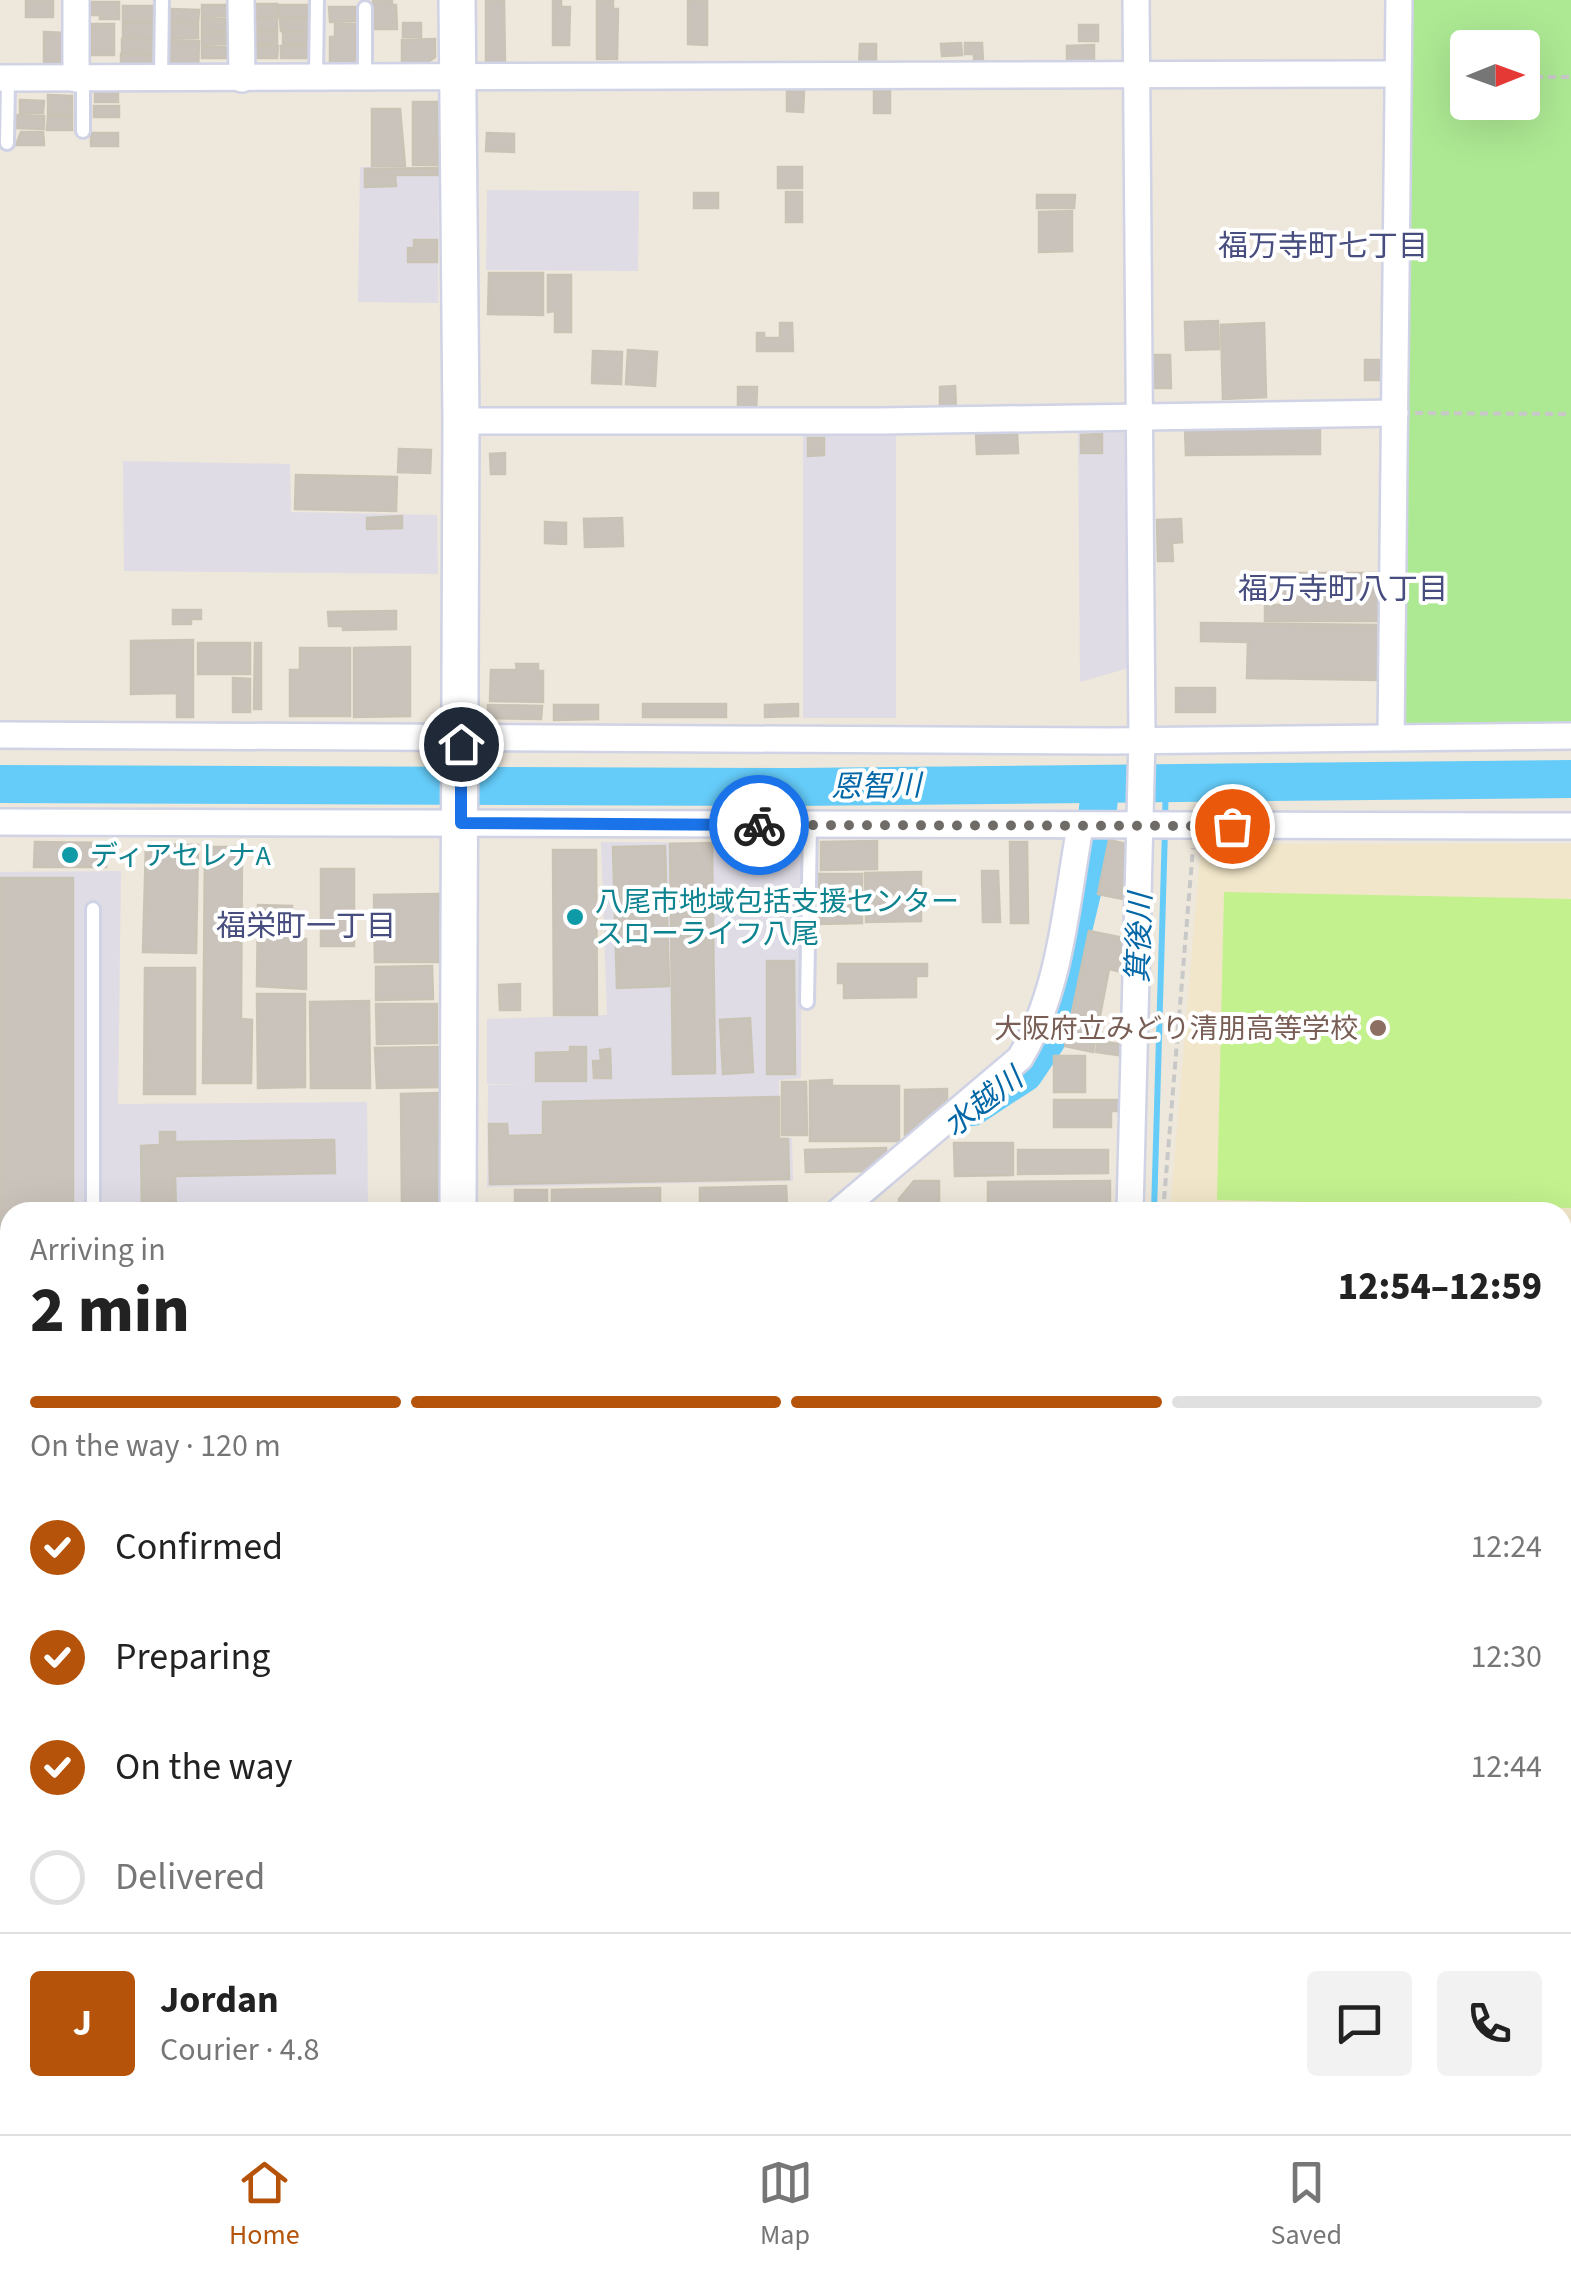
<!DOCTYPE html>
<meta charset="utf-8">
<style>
body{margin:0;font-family:"Source Sans 3","Noto Sans JP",sans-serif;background:#f2f2f2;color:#222;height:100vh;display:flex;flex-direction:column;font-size:38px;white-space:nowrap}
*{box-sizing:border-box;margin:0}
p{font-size:32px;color:#767676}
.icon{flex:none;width:55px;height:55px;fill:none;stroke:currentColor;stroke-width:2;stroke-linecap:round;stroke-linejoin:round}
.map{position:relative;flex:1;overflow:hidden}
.drawer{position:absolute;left:0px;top:1202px;width:1572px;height:932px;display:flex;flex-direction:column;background:#fff;border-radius:30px 30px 0 0;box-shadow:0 10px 40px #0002}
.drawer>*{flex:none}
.needle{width:65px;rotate:89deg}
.fabs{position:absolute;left:1450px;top:30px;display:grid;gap:20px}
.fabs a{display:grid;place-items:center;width:90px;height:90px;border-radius:10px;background:#fff;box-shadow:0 10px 40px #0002;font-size:50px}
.pin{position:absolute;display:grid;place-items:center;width:85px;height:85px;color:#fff;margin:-42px;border:5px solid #fff;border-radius:50%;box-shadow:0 2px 10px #0007}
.courier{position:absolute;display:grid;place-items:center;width:100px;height:100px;margin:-50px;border:8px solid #1a73e8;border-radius:50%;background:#fff;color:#222;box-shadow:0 2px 12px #0007}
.overview em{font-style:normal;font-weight:800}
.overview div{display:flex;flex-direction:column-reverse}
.overview{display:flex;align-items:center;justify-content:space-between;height:170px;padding:0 30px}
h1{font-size:65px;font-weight:800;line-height:75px}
.bar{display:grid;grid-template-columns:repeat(4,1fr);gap:15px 10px;align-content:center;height:120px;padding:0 30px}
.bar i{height:12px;border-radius:8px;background:#e0e0e0}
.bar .on{background:#b45309}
.bar p{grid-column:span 4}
.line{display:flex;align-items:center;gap:25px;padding:0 30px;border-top:2px solid #e0e0e0}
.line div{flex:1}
.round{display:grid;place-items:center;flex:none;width:105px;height:105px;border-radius:10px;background:#f2f2f2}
ol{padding:0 30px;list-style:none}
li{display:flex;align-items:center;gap:30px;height:110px}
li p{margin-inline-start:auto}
li .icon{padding:10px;border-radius:50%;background:#b45309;color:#fff;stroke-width:4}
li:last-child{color:#767676}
li i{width:55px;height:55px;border:5px solid #e0e0e0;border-radius:50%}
.dock{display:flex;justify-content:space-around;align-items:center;height:140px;border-top:2px solid #e0e0e0;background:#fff;font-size:28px;color:#767676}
.dock a{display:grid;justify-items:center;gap:5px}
.dock .on{color:#b45309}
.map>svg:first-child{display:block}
.industrial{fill:#dfdce6}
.education{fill:#f1e6c9}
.green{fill:#ade993;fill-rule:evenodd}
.cemetery{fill:#c3d9b1}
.pitch{fill:#c3f18e}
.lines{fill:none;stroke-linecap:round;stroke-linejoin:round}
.stream{stroke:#65ccf9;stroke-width:6}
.river{stroke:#65ccf9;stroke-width:38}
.building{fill:#c9c3bb;stroke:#c9c3b5;stroke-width:2.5}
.lane-casing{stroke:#d0d3e5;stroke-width:18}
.street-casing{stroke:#d0d3e5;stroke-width:30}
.secondary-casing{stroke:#d0d3e5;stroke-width:40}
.path{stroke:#c8c8c8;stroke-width:4;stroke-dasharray:8 5;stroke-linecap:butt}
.lane{stroke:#fff;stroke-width:12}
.street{stroke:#fff;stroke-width:25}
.secondary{stroke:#fff;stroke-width:35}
.done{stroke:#6f6c68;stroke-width:10;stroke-dasharray:0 18}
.route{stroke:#1a73e8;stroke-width:12}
.culture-dot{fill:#0f9aa8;stroke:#fff;stroke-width:4}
.education-dot{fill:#8d6e63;stroke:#fff;stroke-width:4}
.labels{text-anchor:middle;stroke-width:8;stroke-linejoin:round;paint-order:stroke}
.culture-label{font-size:28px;fill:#0d838f;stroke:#fff;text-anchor:start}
.education-label{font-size:28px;fill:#785e54;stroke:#fff;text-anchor:end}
.neighbourhood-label{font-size:30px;fill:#474e7f;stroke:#fff}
.water-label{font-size:30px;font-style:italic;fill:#0267a7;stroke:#fff}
</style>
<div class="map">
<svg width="1571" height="2134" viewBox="0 0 1571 2134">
<rect width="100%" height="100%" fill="#eee7db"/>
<!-- industrial -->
<g class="industrial">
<path d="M360,167L439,168L438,303L358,302Z"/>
<path d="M487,190L639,191L638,271L486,270Z"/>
<path d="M1128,431L1136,666L1080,682L1078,433Z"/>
<path d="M896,434V718H803V435Z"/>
<path d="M123,461L290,464L291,512L437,515L438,574L124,571Z"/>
<path d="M601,842L802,843L801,1078L779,1080L780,1137L792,1138L793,1181L487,1187L488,1085L528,1084H487V1019L607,1015Z"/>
<path d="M121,871L118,1104L367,1102L368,1212H10V1331H0V872Z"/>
<path d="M0,1797H10V2125H108V2134H0Z"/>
<path d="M456,2125L674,2128V2134H456Z"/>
</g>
<!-- education -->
<path class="education" d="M1201,844H1571V1417L1562,1416V1212H1170Z"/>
<!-- green -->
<path class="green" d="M1411,0H1571V725L1400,726ZM1468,48H1522V102H1468Z"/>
<!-- cemetery -->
<rect class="cemetery" x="0" y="1332" width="10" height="196"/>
<!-- pitch -->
<path class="pitch" d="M1224,892L1571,899V1208L1217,1200Z"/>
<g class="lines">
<!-- stream -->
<g class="stream">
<path d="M1165,816L1166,785"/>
<path d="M1154,1212L1165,829"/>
<path d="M1131,2125V2134"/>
<path d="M298,2134L299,2125"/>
<path d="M692,2134V2125"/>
</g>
<!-- river -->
<g class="river">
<path d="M0,784L793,787L1571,779"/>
<path d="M972,1107L1024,1073L1047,1039L1095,838L1100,788"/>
</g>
</g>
<!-- building -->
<g class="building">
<rect x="26" y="0" width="27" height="17"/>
<path d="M373,0H392V5H396L397,29H374Z"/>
<path d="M486,0H504L505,64H486Z"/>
<path d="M553,0H561V7H570L569,45H553Z"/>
<path d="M597,0H613V9H618L617,59H597Z"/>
<path d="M688,0H707V45L688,44Z"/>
<path d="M87,2H119V19H100V15H87Z"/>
<path d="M247,4H277V17L247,16Z"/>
<path d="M202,5H230V16L202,17Z"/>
<rect x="279" y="5" width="30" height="12"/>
<rect x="123" y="6" width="30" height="15"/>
<path d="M329,7H355L356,21L330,22Z"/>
<path d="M170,9L199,10L198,22L170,21Z"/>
<rect x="248" y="18" width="29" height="12"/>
<path d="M202,19H228V31L202,32Z"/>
<path d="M280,19H308V31H281Z"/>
<path d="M123,23H153V38L123,37Z"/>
<path d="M170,23L198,24V38H170Z"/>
<rect x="403" y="23" width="18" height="14"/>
<rect x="91" y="24" width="23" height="31"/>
<path d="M335,24H356V68H330V37H335Z"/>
<rect x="1079" y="25" width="19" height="16"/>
<path d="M44,32L66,33L65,64L44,65Z"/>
<rect x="251" y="32" width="26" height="12"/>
<rect x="283" y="32" width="25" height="12"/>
<path d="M228,33V44L202,45V34Z"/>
<path d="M122,39L153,40V53L122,52Z"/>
<path d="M435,39V57L428,62V71L402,72V40Z"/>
<path d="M168,40L199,41L198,73L167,67Z"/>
<path d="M961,43L962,55L942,56L941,44Z"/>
<path d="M965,43H982L983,61H974V54H965Z"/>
<path d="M860,44H876V69L859,68Z"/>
<path d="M1094,45V68L1067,69V46Z"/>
<path d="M253,46H278L277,58H253Z"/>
<path d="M281,46H310L309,58H281Z"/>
<rect x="202" y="47" width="27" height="11"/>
<path d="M121,54L153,55L152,69H121Z"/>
<path d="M118,87V102H95V88Z"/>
<path d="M787,91H804L803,112L787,111Z"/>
<rect x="874" y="91" width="16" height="22"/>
<path d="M48,95L72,96V115L48,114Z"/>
<path d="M20,100L44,101L43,113H20Z"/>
<rect x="413" y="102" width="25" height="63"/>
<rect x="94" y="106" width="25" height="11"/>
<path d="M372,109H400L405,166H372Z"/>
<path d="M16,115L44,116V129L16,128Z"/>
<path d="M48,116H72V130H47Z"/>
<path d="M21,132H43L44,145H16Z"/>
<rect x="91" y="133" width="27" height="13"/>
<path d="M487,133L514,134V152L486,151Z"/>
<rect x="778" y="167" width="24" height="21"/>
<path d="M439,168V175H395L396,186L365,187V169Z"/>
<rect x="786" y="192" width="16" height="30"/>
<rect x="694" y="193" width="24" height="15"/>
<path d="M1037,195H1075L1074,208H1037Z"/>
<path d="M1072,211V251L1039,252V212Z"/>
<path d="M414,240H437V262H408V248H414Z"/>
<path d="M489,273H543V315L488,314Z"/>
<path d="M548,275H571V332H555V311L548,312Z"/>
<path d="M1218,321L1219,349L1186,350L1185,322Z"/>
<path d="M780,323H792L793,351H757V333H764V338H780Z"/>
<path d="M1264,323L1266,397L1223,399L1221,325Z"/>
<path d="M628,350L657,352L655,386L626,384Z"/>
<path d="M593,351L622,352L621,384L592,383Z"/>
<path d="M1152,355H1170L1171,388H1153Z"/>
<rect x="1365" y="360" width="16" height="20"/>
<path d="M955,386L956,410L940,411V387Z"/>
<path d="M738,387H757L756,412L738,411Z"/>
<path d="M1320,428V454L1186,455L1185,429Z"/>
<path d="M976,433H1017L1018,453L977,454Z"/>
<path d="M1102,434V453H1081V435Z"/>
<path d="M808,438H824V455L808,456Z"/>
<path d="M399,449L431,450L430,473L398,472Z"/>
<path d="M505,453V474H491L490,454Z"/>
<path d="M296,475L397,477L396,511L295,509Z"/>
<path d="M402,516V528L367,529V518Z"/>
<path d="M622,518L623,546L585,547L584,519Z"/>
<path d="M1181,519L1182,542L1172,543L1173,561H1158L1157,520Z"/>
<path d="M545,522L566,523V544L545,543Z"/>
<path d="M1282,573H1379V621H1265V605H1283Z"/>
<path d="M173,610H201V619H191V624H173Z"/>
<path d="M396,611V629L343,630V626H329L328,612Z"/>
<path d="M1201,623L1379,625V680L1247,678L1248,642L1201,641Z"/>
<path d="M193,640V717H177V693L131,694V641Z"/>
<rect x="198" y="643" width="52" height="31"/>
<path d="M255,643H261V709H254Z"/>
<path d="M410,647V716L354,717V648Z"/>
<path d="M300,648H350V716H290V670H300Z"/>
<path d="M516,664H538V671H543V702L490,701L491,670H517Z"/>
<path d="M233,678L250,679V712H233Z"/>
<rect x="1176" y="688" width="39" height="24"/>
<rect x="643" y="704" width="83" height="13"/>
<path d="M798,704V716L765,717V705Z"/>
<path d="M488,705L542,706L541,719L488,718Z"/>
<path d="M554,705H598V719L554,720Z"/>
<path d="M1109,840L1135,846L1123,899L1098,894Z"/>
<path d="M877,841V869L821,870V842Z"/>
<path d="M35,842L106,843V867H34Z"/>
<path d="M1010,842H1027L1028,923H1011Z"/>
<path d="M712,843L715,1073L673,1074L670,844Z"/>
<path d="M146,844L198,845L196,953L143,952Z"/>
<path d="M665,846L669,986L617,988L613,847Z"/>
<path d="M205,847H242L241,1019L252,1020L251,1083H203Z"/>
<path d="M553,850H596L597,1015H554Z"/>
<rect x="321" y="869" width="33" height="77"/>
<path d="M982,871H998L1000,922H983Z"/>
<path d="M921,872V921L866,922L865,873Z"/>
<path d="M817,874H862V891L818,892Z"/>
<path d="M0,878H73V1212H10V1299H0Z"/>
<path d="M439,894V962H375L374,895Z"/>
<path d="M862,904V923L817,924L816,905Z"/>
<path d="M258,905L292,906V939H306V989L257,986Z"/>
<path d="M1089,931L1129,939L1130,974L1109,969L1093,1052L1065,1046Z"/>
<path d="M767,961H794L795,1074H767Z"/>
<path d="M838,964H927V976H916V997L844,998V983H838Z"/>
<path d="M432,966L433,999L376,1000V967Z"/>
<path d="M145,968H195V1094H144Z"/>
<path d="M520,984V1010H500L499,985Z"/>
<path d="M257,994H305V1087L258,1088Z"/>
<path d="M369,1001L370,1088H311L310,1002Z"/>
<path d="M376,1004H437V1043L377,1044Z"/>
<path d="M750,1018L753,1072L723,1074L720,1020Z"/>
<path d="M1098,1041L1126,1045L1125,1056L1096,1052Z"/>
<path d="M438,1047L439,1087L377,1088L375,1048Z"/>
<path d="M570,1047H586V1081H536V1053L570,1052Z"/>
<path d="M610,1049L611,1078H594L593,1061H601L600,1050Z"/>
<rect x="1054" y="1056" width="31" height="36"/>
<path d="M832,1080V1086H899V1141H810V1081Z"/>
<path d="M782,1082H806L807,1135H782Z"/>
<path d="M947,1089V1104L905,1138V1090Z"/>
<path d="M438,1093V1212H402L401,1094Z"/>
<path d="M779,1097V1139H788L789,1179L490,1184L489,1124H507L508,1136L543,1135V1102Z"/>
<path d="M1054,1100H1121V1111H1111V1127H1054Z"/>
<path d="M160,1132H175V1142L334,1140L335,1173L175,1176L176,1212H142L141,1146L160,1145Z"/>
<path d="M954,1143H1013V1175L955,1176Z"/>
<path d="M886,1148V1160L876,1171L806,1172L805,1150Z"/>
<path d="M1018,1150H1108V1173L1018,1174Z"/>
<path d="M914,1181H939V1212H899V1199Z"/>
<path d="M1110,1181V1212H988V1182Z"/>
<path d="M786,1186L787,1205L700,1206V1188Z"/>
<path d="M660,1188V1206L552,1209V1190Z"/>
<rect x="515" y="1190" width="32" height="19"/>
<rect x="0" y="1536" width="10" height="185"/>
</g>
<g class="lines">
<defs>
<g id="lane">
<path d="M365,8V79"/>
<path d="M316,78L317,0"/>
<path d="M161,79L162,0"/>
<path d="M83,131V79"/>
<path d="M7,143L8,78"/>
<path d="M807,1002L810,825"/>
<path d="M93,1212V909"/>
</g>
<g id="street">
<path d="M241,0L242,79"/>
<path d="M0,78L1397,74"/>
<path d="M76,79V0"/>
<path d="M461,421H879L1395,413"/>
<path d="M0,735L1110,741L1571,736"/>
<path d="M1391,737L1399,0"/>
<path d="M0,822L1571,826"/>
<path d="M838,1212L1020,1058C1061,990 1066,904 1080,827"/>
<path d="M1130,1212L1142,738L1136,0"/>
<path d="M1562,1423L1571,1424"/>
<path d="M1562,2092L1571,2093"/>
<path d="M1117,2125V2134"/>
<path d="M1470,2125V2134"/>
</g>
<g id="secondary">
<path d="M457,0L461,421L458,1212"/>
<path d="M0,1775H10"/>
<path d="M432,2125V2134"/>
</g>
</defs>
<!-- lane casing -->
<use href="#lane" class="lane-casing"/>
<!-- street casing -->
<use href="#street" class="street-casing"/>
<!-- secondary casing -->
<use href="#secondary" class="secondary-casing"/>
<!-- path -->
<g class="path">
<path d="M1522,77H1571"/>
<path d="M1415,413L1571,414"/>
<path d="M1163,1212L1193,848"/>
<path d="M1149,2125V2134"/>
</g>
<!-- lane -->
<use href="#lane" class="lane"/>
<!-- street -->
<use href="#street" class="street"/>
<!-- secondary -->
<use href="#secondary" class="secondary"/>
</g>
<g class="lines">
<!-- done -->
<path class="done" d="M759,825L1232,826"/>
<!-- route -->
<path class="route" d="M461,744V823L759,825"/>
</g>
<!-- markers -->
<g class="culture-dot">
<circle cx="70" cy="855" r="10"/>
<circle cx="575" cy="917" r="10"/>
</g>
<circle class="education-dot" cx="1378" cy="1028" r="10"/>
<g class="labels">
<!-- culture labels -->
<g class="culture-label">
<text x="90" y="865">ディアセレナA</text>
<text x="595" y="911">八尾市地域包括支援センター<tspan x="595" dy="32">スローライフ八尾</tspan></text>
</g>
<!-- education labels -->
<g class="education-label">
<text x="1358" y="1038">大阪府立みどり清朋高等学校</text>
</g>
<!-- neighbourhood labels -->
<g class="neighbourhood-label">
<text x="1323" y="256">福万寺町七丁目</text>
<text x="1343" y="599">福万寺町八丁目</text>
<text x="306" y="936">福栄町一丁目</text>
</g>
<!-- water labels -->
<g class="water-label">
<text transform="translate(876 786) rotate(-1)" y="10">恩智川</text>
<text transform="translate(1139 938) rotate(-88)" y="10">箕後川</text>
<text transform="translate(983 1102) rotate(-38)" y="10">水越川</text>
</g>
</g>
</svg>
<div class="fabs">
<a><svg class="needle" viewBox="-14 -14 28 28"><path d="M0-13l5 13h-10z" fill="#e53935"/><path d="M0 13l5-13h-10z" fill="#767676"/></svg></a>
</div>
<div class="pin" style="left:1232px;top:826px;background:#ea580c"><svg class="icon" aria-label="bag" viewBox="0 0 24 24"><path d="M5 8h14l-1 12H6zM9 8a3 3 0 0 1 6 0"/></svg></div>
<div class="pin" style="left:461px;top:744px;background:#1f2937"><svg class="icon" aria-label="home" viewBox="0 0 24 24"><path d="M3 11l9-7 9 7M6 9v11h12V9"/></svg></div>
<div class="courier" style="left:759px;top:825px"><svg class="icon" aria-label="bike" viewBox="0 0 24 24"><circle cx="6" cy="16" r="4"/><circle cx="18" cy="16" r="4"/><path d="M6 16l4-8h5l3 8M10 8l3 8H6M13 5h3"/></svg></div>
<section class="drawer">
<div class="overview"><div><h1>2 min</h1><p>Arriving in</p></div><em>12:54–12:59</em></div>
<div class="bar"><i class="on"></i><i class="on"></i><i class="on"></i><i></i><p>On the way · 120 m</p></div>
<ol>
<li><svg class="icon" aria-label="check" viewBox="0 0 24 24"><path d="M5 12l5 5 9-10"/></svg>Confirmed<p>12:24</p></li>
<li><svg class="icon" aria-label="check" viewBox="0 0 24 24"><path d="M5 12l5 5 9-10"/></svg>Preparing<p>12:30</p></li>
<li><svg class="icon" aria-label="check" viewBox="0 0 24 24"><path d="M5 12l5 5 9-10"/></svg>On the way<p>12:44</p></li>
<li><i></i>Delivered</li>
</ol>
<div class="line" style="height:180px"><b class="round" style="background:#b45309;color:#fff">J</b><div><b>Jordan</b><p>Courier · 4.8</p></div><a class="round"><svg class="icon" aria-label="chat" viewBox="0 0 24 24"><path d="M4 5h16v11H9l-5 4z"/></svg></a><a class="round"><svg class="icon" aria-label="phone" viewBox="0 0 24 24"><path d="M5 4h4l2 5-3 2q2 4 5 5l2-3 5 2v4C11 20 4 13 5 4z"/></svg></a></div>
</section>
</div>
<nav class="dock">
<a class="on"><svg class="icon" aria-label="home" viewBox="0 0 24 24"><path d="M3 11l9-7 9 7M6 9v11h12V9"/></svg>Home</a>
<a><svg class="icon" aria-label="map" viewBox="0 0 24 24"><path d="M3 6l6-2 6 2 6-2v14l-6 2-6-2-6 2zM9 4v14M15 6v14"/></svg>Map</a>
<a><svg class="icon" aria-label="saved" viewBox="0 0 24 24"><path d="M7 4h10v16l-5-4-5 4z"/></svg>Saved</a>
</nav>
